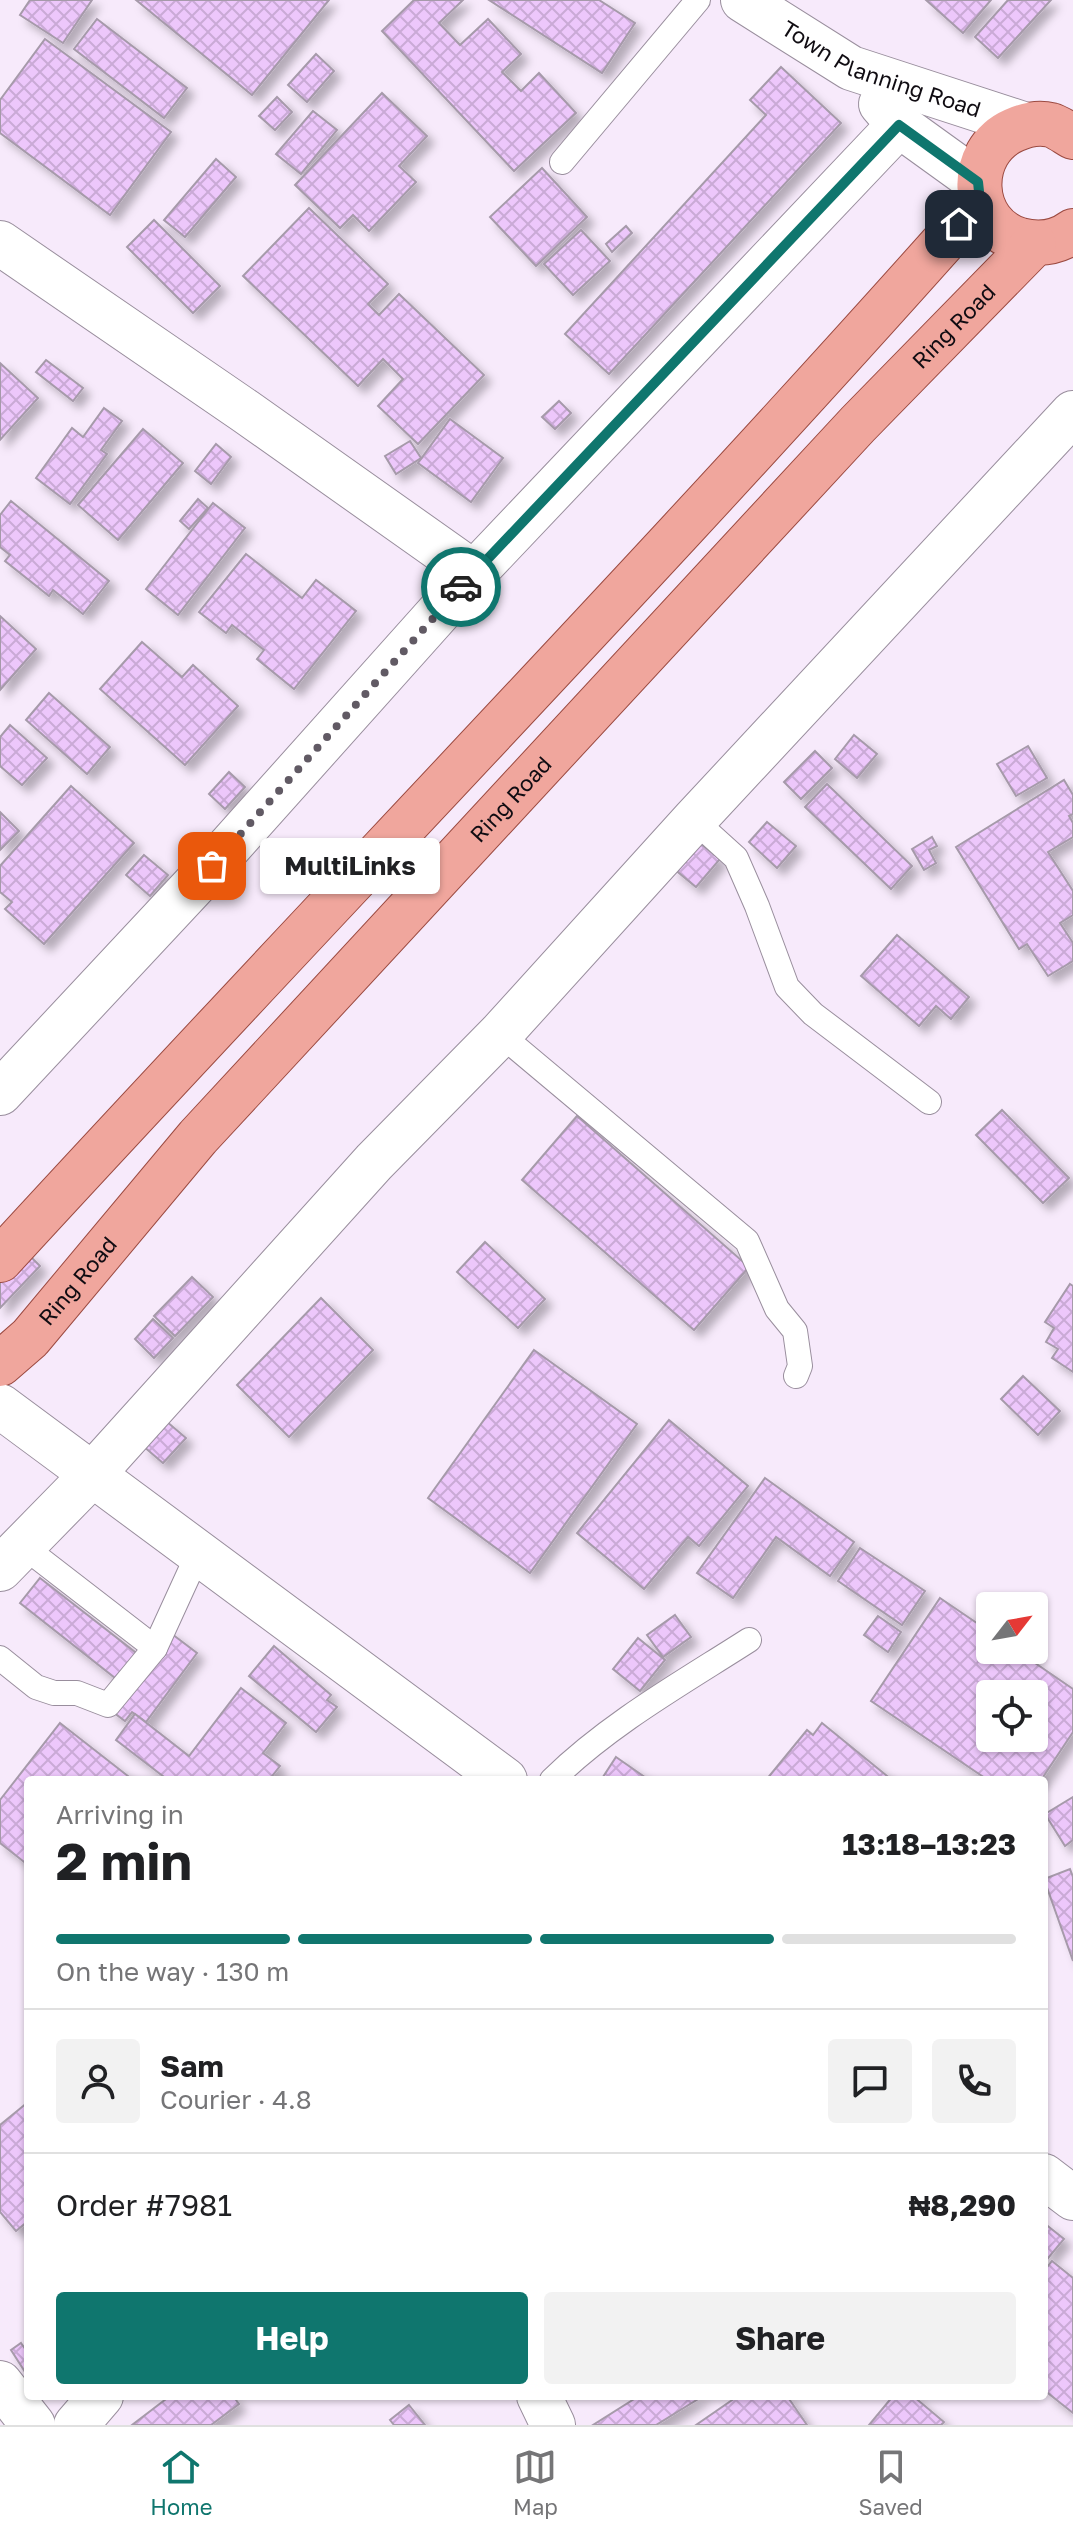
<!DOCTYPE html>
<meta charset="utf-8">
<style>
body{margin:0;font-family:"Golos Text",sans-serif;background:#f2f2f2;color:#202124;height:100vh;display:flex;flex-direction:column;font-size:30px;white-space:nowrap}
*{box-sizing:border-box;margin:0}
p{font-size:26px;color:#757577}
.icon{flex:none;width:44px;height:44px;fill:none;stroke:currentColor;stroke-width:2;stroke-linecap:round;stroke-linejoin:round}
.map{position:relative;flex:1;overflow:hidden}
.details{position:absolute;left:24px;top:1776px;width:1024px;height:624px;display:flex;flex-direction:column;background:#fff;border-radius:8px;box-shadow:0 2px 6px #0004}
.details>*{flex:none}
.needle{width:52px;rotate:59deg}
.fabs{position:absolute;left:976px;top:1592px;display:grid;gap:16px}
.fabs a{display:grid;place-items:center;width:72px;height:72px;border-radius:8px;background:#fff;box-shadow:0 2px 6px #0004;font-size:40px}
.pin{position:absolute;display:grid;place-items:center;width:68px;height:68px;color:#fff;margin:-34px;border-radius:16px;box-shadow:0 4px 12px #0006}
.courier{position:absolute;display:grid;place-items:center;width:80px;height:80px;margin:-40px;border:6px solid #0f766e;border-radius:50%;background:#fff;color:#222;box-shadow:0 2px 10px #0007}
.bubble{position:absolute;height:56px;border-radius:8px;background:#fff;box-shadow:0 2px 6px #0004;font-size:26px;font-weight:700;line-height:56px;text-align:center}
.headline em{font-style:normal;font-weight:700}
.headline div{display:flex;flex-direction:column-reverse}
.headline{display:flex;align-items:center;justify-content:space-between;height:136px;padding:0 32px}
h1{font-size:52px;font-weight:700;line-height:60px}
.bar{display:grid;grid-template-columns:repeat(4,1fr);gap:12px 8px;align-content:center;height:96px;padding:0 32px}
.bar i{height:10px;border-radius:6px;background:#e0e0e0}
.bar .active{background:#0f766e}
.bar p{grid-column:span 4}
.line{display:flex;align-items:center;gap:20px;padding:0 32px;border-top:2px solid #e0e0e0}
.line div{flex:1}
.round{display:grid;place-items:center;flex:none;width:84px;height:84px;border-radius:8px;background:#f2f2f2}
.action{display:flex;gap:16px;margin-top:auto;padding:16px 32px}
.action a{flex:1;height:92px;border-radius:8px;background:#0f766e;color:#fff;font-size:32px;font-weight:700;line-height:92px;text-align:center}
.action a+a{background:#f2f2f2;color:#202124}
.menu{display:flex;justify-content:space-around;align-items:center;height:112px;border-top:2px solid #e0e0e0;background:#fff;font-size:22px;color:#757577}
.menu a{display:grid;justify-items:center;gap:4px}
.menu .active{color:#0f766e}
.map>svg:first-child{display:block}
.building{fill:url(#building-cross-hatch);stroke:#a69aaa;stroke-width:2;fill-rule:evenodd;filter:url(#shadow)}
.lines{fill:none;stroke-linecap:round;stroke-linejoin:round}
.lane-casing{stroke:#998e9d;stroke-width:26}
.street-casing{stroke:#998e9d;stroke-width:46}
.primary-casing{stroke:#9b4a41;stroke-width:46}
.lane{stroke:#fff;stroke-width:24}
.street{stroke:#fff;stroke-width:44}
.primary{stroke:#f0a69d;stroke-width:44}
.done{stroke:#615a64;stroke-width:8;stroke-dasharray:0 14.4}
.route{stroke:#0f766e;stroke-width:10}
.labels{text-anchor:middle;stroke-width:7;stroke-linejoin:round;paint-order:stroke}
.street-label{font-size:22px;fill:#100c12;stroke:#f7eafb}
</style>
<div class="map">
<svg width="1073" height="2425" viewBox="0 0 1073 2425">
<defs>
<pattern id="building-cross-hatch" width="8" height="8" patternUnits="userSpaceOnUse" patternTransform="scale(2)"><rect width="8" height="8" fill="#edc7fb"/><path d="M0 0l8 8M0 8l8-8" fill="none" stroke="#caaad6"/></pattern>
<filter id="shadow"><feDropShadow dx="7" dy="7" stdDeviation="4" flood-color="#0004"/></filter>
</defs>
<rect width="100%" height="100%" fill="#f7eafb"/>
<!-- building -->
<g class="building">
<path d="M30,0H92L63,43L20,15Z"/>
<path d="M136,0H329L252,95Z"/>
<path d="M414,0H463L439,23L460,45L488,19L521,54L502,72L521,91L539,73L576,113L514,171L382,31Z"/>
<path d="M489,0H599L635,23L602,73Z"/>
<path d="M926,0H991L963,33Z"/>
<path d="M1008,0H1051L998,58L975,37Z"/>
<path d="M97,19L187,88L164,118L74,49Z"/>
<path d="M45,39L171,132L110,215L0,133V100Z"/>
<path d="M316,54L334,71L307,102L288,85Z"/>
<path d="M781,67L841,123L609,374L565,334L766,115L750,100Z"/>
<path d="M382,93L427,136L399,166L416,182L369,231L353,215L340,228L295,185Z"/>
<path d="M277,97L292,112L275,130L259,116Z"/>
<path d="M313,111L337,130L301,174L276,154Z"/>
<path d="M216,159L236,177L185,237L164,220Z"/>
<path d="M542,168L587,217L536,266L490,217Z"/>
<path d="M309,208L388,284L368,304L379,315L399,294L484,375L418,444L378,406L403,379L383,359L358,386L243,276Z"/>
<path d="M154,220L220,286L193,313L127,247Z"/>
<path d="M626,226L632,233L612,252L606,244Z"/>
<path d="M581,230L610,261L573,295L544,264Z"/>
<path d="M46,360L83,388L73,401L36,372Z"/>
<path d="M0,363L38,398L0,440Z"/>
<path d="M559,401L571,413L555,429L542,417Z"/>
<path d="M104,408L122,421L101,450L107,454L70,504L36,478L72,428L83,437Z"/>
<path d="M450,419L503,458L471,502L418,463Z"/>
<path d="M143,429L183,463L118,540L78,505Z"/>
<path d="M410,441L421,458L396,474L385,456Z"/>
<path d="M216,444L231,457L211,484L195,471Z"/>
<path d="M198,499L208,508L189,529L180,521Z"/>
<path d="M11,501L109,581L83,614L53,590L49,596L5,561L10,555L0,547V515Z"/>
<path d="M213,503L245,528L178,615L146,589Z"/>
<path d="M246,554L302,598L316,580L356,611L294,689L257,659L264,650L232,625L226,633L199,612Z"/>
<path d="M0,616L36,649L0,690Z"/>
<path d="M142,642L182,677L193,665L238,706L185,765L100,689Z"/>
<path d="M49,693L110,747L87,774L26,720Z"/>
<path d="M10,725L47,758L22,785L0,766V737Z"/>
<path d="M854,735L877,754L857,778L835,759Z"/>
<path d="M1028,746L1047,778L1016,796L997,764Z"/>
<path d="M815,751L832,768L801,799L784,782Z"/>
<path d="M229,772L245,787L225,809L209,794Z"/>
<path d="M1064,780L1073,795V814L1069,816L1073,823V837L1048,852L1073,891V915L1060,923L1073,943V961L1048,976L1027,944L1019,949L956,847Z"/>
<path d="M827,784L912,866L891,889L805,807Z"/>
<path d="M71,786L134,843L44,944L5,909L12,902L0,892V866Z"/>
<path d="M0,812L19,831L0,850Z"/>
<path d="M767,822L796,846L777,868L749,842Z"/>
<path d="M932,837L937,846L929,850L936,863L924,870L912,849Z"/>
<path d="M696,840L720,859L696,887L673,868Z"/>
<path d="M144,855L168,875L150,896L126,875Z"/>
<path d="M897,935L969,997L951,1019L936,1006L919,1026L861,976Z"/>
<path d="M1002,1110L1069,1178L1043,1203L976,1135Z"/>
<path d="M577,1116L749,1267L694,1330L522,1180Z"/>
<path d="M485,1242L545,1299L518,1328L457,1272Z"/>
<path d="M27,1253L40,1266L0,1308V1281Z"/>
<path d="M192,1277L213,1297L175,1336L154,1316Z"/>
<path d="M1070,1284L1073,1286V1372L1052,1358L1058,1349L1046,1342L1054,1328L1045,1322Z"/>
<path d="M321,1298L373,1350L289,1437L237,1385Z"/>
<path d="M153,1319L173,1338L154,1358L135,1339Z"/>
<path d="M534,1350L637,1424L530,1573L428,1498Z"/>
<path d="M1023,1376L1060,1411L1038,1435L1001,1399Z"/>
<path d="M669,1420L748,1486L699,1546L688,1537L644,1589L577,1533Z"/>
<path d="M166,1421L186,1438L163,1463L143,1446Z"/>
<path d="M765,1478L854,1542L830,1576L776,1537L733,1598L697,1573Z"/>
<path d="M860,1548L925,1591L902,1625L838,1581Z"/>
<path d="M40,1578L144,1659L124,1685L20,1603Z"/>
<path d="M940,1598L990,1632V1650H1016L1073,1689V1732L1041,1780H988L871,1701ZM990,1694H1034V1738H990Z"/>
<path d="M675,1615L691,1637L663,1657L647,1635Z"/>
<path d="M878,1616L901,1632L888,1652L864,1635Z"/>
<path d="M168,1631L197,1653L146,1722L132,1712L125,1721L109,1709Z"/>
<path d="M638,1638L665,1660L640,1691L613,1669Z"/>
<path d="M274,1646L331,1695L327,1700L337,1707L316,1732L249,1676Z"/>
<path d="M241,1688L286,1723L263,1753L280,1766L269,1780H168L116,1740L135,1714L189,1756Z"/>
<path d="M60,1723L133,1780H28V1865L0,1843V1800Z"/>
<path d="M822,1723L892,1780H766L807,1730L813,1735Z"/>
<path d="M616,1757L649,1780H601Z"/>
<path d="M1073,1797V1840L1065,1846L1045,1814Z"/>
<path d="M1070,1869L1073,1877V1961L1044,1879Z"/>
<path d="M28,2102V2221L16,2231L0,2212V2125Z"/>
<path d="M1044,2223L1064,2239L1044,2263Z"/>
<path d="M1052,2261L1073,2278V2413L1044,2390V2271Z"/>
<path d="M21,2343L28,2353L27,2375L11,2350Z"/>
<path d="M170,2396H233L239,2404L211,2425H132Z"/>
<path d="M639,2396H703L656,2425H593Z"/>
<path d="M738,2396H787L807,2425H696Z"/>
<path d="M893,2396H913L944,2422L941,2425H869Z"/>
<path d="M409,2405L425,2425H394L390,2420Z"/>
</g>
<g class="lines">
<defs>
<g id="lane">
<path d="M562,162L698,0"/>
<path d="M694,820L736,858L757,906L787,987L813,1014L929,1102"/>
<path d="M500,1034L747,1241L777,1309L795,1331L800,1366L796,1376"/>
<path d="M23,1546L155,1648"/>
<path d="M0,1658L36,1687L54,1693H77L108,1705L155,1648L198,1554"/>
<path d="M552,1780C609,1724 682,1683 749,1640"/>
</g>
<g id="street">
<path id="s1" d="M743,0L851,68L1026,125"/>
<path d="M881,104L899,125L978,182"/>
<path d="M0,243L245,411L474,573"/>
<path d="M0,1093L212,866L474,573L899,125"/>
<path d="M0,1406L505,1780"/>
<path d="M0,1569L91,1476L374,1162L500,1034L694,820L1073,413"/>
<path d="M1044,2176L1073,2198"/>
<path d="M0,2383L33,2425"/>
<path d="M539,2396L553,2425"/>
<path d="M76,2425L101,2396"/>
</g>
<g id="primary">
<path d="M1073,137C1066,133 1058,127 1051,125C1039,122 1025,125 1014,130C966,151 968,225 1020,240C1039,245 1057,243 1073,231"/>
<path d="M0,1260C325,906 661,561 980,201"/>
<path id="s2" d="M0,1364L30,1338L198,1137L858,424L1034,244"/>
</g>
</defs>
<!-- lane casing -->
<use href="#lane" class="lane-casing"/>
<!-- street casing -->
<use href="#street" class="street-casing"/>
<!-- primary casing -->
<use href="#primary" class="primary-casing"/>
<!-- lane -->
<use href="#lane" class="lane"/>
<!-- street -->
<use href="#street" class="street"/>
<!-- primary -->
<use href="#primary" class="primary"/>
</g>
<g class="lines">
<!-- done -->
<path class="done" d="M212,866L461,587"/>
<!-- route -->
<path class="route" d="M461,587L899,125L978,182L980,201L959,224"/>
</g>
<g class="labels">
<!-- street labels -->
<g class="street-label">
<text dy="8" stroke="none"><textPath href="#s1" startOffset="156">Town Planning Road</textPath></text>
<text dy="8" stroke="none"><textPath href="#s2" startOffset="1410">Ring Road</textPath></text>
<text dy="8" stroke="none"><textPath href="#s2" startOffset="762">Ring Road</textPath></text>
<text dy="8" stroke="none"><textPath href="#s2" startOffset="114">Ring Road</textPath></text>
</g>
</g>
</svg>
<div class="fabs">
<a><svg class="needle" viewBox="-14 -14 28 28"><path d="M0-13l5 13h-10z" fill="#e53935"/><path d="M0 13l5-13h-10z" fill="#757577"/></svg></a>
<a><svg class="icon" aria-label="locate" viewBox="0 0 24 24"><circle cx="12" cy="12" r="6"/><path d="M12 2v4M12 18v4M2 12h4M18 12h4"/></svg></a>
</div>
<div class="pin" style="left:212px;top:866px;background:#ea580c"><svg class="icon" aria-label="bag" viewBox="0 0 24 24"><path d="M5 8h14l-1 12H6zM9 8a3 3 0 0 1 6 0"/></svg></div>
<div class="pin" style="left:959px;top:224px;background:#1f2937"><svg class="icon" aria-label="home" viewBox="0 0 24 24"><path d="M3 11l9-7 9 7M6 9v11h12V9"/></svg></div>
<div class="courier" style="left:461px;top:587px"><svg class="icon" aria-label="car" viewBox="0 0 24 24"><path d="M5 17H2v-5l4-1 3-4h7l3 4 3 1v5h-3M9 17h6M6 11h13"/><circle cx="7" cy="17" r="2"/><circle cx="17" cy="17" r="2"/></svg></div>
<div class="bubble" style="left:260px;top:838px;width:180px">MultiLinks</div>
<section class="details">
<div class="headline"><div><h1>2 min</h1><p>Arriving in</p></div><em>13:18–13:23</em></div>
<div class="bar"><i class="active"></i><i class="active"></i><i class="active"></i><i></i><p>On the way · 130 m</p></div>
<div class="line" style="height:144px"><a class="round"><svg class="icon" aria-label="person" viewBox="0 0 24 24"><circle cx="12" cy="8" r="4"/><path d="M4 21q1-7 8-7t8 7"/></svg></a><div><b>Sam</b><p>Courier · 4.8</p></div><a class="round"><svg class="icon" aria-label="chat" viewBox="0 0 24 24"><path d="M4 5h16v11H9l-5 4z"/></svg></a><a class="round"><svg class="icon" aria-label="phone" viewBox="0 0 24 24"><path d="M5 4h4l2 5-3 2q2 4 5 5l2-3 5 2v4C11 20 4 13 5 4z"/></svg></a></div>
<div class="line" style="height:104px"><div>Order #7981</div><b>₦8,290</b></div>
<div class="action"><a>Help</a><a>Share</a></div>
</section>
</div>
<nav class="menu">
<a class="active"><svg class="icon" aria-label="home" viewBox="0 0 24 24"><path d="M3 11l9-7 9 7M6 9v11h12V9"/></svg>Home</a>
<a><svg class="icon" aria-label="map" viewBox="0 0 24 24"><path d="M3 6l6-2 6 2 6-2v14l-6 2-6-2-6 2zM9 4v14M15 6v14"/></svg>Map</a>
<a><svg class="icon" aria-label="saved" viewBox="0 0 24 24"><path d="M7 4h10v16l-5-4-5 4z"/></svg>Saved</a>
</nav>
